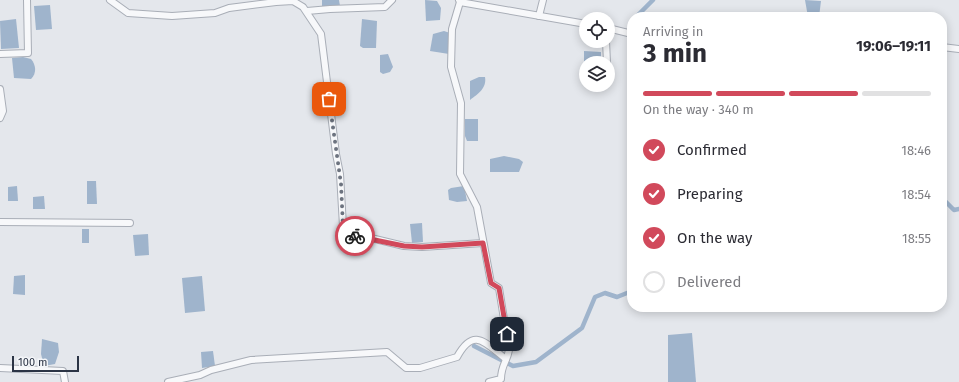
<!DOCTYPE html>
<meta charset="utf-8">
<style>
body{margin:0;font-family:"Fira Sans",sans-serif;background:#f7f7f7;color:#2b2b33;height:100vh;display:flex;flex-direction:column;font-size:15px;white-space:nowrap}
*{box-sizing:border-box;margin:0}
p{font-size:13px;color:#7c7c81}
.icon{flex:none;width:22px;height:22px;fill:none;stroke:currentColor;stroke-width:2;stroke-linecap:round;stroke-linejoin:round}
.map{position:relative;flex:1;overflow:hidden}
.panel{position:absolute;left:627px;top:12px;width:320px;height:300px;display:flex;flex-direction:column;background:#fff;border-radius:16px;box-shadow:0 2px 10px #0003}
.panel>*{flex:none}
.fabs{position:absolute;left:579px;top:12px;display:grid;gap:8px}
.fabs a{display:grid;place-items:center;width:36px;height:36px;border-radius:50%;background:#fff;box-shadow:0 2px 10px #0003;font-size:20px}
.scale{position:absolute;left:12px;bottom:10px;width:67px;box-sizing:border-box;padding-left:4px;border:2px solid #2b3445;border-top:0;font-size:11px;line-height:14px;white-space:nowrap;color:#2b3445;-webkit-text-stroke:3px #f4f6f9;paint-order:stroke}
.pin{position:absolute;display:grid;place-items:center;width:34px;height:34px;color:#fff;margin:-17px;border-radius:8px;box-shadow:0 2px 6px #0006}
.courier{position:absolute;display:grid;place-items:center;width:40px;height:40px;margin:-20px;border:3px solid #d1495b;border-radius:50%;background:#fff;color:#222;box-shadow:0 1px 5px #0007}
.headline em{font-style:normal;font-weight:700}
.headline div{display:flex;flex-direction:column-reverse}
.headline{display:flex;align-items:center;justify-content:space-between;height:68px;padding:0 16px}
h1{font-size:26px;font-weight:700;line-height:30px}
.bar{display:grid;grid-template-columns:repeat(4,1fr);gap:6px 4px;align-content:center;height:48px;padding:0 16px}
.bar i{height:5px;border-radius:3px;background:#e1e1e2}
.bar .on{background:#d1495b}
.bar p{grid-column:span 4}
ol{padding:0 16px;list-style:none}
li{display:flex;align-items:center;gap:12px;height:44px}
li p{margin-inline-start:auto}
li .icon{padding:4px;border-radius:50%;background:#d1495b;color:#fff;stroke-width:4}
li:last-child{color:#7c7c81}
li i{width:22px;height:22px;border:2px solid #e1e1e2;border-radius:50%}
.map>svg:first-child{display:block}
.water{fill:#9fb4cc}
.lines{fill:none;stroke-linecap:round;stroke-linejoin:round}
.canal{stroke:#9fb4cc;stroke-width:4.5}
.minor-casing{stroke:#a9aeb7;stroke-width:8}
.minor{stroke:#f7f8fa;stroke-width:6}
.done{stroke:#6c737f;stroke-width:4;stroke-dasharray:0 7.2}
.route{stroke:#d1495b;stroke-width:5}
</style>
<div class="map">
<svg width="959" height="382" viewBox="0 0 959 382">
<rect width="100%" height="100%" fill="#e4e7ec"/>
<!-- water -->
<g class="water">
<path d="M322,0H339L340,6L322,7Z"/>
<path d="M425,0L437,1L441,8L440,20L426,21Z"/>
<path d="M805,0L821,1L819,17H808Z"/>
<path d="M50,5L52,29L36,30L34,6Z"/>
<path d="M16,19L19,48L1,49L0,21Z"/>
<path d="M362,19L377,21L376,48H363L360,46Z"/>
<path d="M444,31L450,33L449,54L430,51L433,34Z"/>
<path d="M584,51L601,52V63H586V83L584,84Z"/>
<path d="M388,54L393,67L390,72L383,74L380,72V55Z"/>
<path d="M23,57L31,59C36,65 37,73 31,79L14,78L12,58Z"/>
<path d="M479,77H485C487,88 478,94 470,100V81Z"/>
<path d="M465,119H478V141H467L465,136Z"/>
<path d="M504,156L519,159L523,162L519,172H490V159Z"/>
<path d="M87,181H96L97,204H87Z"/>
<path d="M17,186L18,201H8V187Z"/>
<path d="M464,186L467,201L457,202L449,200L448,190L451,188Z"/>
<path d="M44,196L45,209H33V197Z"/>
<path d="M422,223L423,242L412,243L410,224Z"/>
<rect x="82" y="229" width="7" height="14"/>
<path d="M148,234L149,255L135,256L133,235Z"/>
<path d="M25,275V295L13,294L14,276Z"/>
<path d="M202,276L205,311L185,313L182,278Z"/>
<path d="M692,333L696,382H668V335Z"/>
<path d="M42,339L58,343L59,352L55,364L44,366L41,354Z"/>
<path d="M213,351L215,366L202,368L201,352Z"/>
</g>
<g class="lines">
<!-- canal -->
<g class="canal">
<path d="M637,16L653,0"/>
<path d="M942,198L954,210L959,209"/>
<path d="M474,346L513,366L536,362L582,328L595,297L605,293L617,297L632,291"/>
</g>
<defs>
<g id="minor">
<path d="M110,0L128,13L172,16L215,13L229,8L276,2L293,1L303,7L321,34L336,154L340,174L343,226L346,232L404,246L422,247L483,243"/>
<path d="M459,0L460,2L586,24"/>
<path d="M460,2L452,29L451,67L461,103L460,174L477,207L491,283L499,288L509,350C507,362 501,365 501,379L489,382"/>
<path d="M307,11L330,9L385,7L392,0"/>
<path d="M539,16L543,0"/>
<path d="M608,28L632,34"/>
<path d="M606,41L607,63"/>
<path d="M942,47L959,49"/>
<path d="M0,54L28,53L27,0"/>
<path d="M0,89L3,111L0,118"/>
<path d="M0,222L130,223"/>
<path d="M0,368L63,371L65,382"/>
<path d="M168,382L200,375L211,370L251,360L387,352L406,368H420L457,357C474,326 485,343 506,359"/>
</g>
</defs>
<!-- minor casing -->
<use href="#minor" class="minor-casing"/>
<!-- minor -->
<use href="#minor" class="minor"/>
</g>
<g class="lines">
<!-- done -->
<path class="done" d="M329,99L341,184L343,226L346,232L355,236"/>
<!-- route -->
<path class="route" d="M355,236L404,246L422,247L483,243L491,283L499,288L507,334"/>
</g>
</svg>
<div class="fabs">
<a><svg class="icon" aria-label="locate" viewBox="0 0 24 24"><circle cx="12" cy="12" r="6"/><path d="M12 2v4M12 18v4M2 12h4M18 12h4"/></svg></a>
<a><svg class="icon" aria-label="layers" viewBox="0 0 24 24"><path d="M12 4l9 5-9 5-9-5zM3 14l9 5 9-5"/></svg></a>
</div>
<div class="scale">100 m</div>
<div class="pin" style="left:329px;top:99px;background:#ea580c"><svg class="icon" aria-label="bag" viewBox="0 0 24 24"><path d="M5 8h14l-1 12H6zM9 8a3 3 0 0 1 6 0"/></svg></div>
<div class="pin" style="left:507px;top:334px;background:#1f2937"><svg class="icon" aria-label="home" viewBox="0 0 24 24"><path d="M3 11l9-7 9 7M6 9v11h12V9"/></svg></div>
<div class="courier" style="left:355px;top:236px"><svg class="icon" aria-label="bike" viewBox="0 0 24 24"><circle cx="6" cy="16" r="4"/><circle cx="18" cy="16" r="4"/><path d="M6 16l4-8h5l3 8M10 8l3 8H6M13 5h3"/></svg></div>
<section class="panel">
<div class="headline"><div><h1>3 min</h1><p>Arriving in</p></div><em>19:06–19:11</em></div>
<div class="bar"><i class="on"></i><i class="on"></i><i class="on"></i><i></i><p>On the way · 340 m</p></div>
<ol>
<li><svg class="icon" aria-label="check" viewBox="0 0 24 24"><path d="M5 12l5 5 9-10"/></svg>Confirmed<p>18:46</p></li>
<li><svg class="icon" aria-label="check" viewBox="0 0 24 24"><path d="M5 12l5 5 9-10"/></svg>Preparing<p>18:54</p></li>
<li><svg class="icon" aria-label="check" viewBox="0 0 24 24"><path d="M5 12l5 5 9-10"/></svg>On the way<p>18:55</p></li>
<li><i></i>Delivered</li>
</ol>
</section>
</div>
